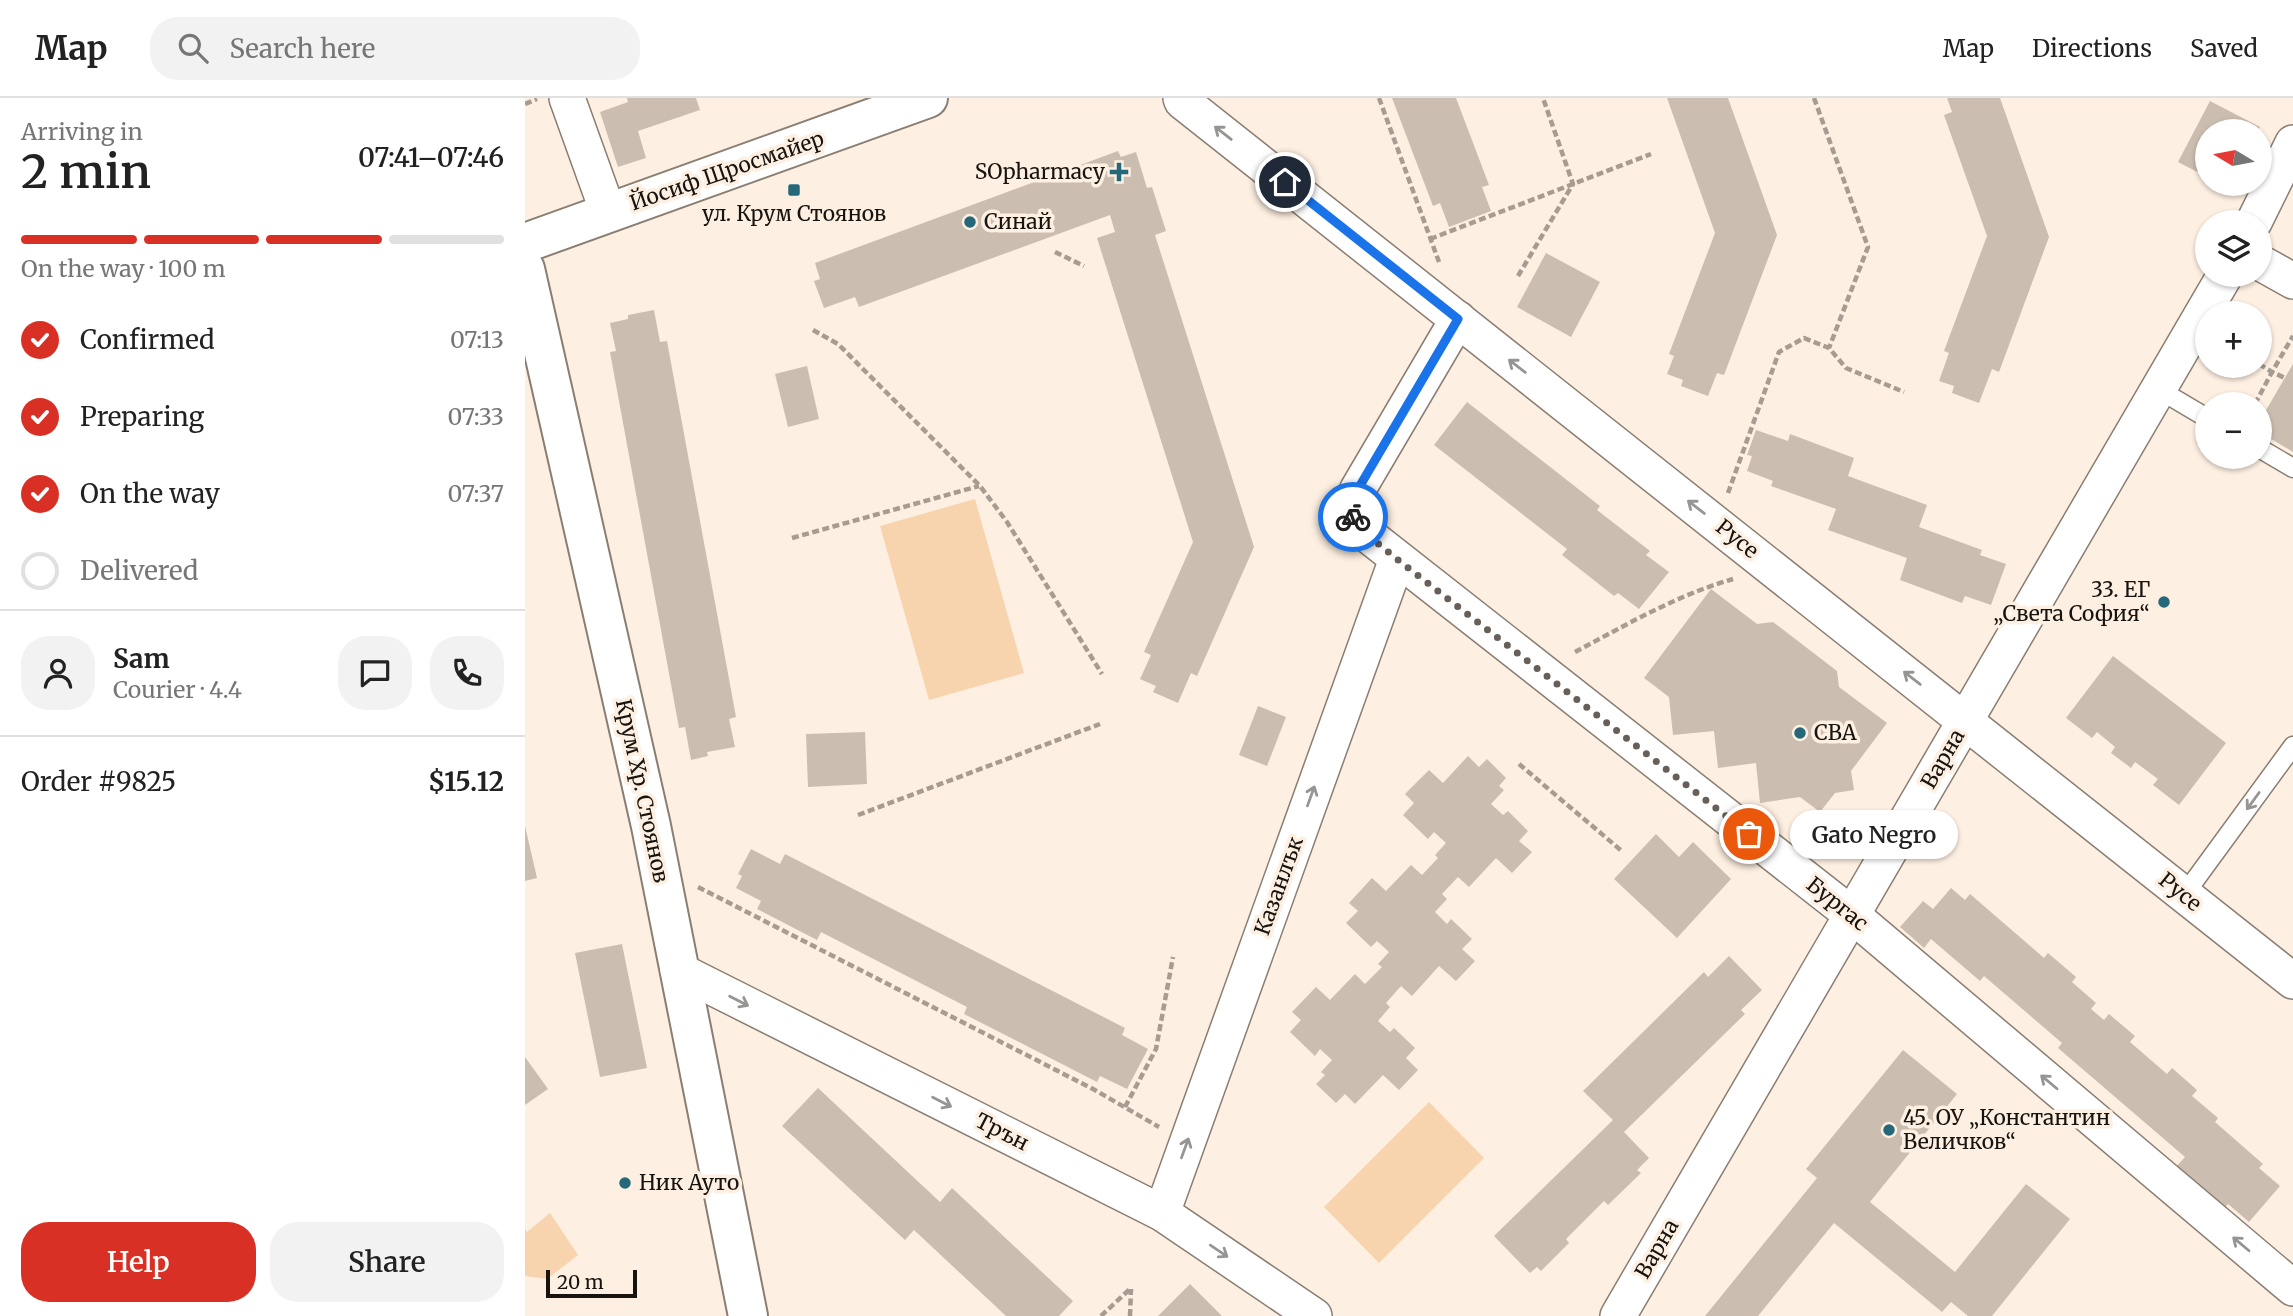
<!DOCTYPE html>
<meta charset="utf-8">
<style>
body{margin:0;font-family:Merriweather,serif;background:#f2f2f2;color:#222;height:100vh;display:flex;flex-direction:column;font-size:26px;white-space:nowrap}
*{box-sizing:border-box;margin:0}
p{font-size:23px;color:#767676}
.icon{flex:none;width:38px;height:38px;fill:none;stroke:currentColor;stroke-width:2;stroke-linecap:round;stroke-linejoin:round}
.map{position:relative;flex:1;overflow:hidden}
.drawer{display:flex;flex-direction:column;background:#fff;width:525px}
.drawer>*{flex:none}
.needle{width:46px;rotate:280deg}
.tools{position:absolute;left:1670px;top:21px;display:grid;gap:14px}
.tools a{display:grid;place-items:center;width:77px;height:77px;border-radius:50%;background:#fff;box-shadow:0 2px 5px #0004;font-size:35px}
.scale{position:absolute;left:21px;bottom:18px;width:91px;box-sizing:border-box;padding-left:7px;border:4px solid #17130e;border-top:0;font-size:19px;line-height:24px;white-space:nowrap;color:#17130e;-webkit-text-stroke:5px #fdefe1;paint-order:stroke}
.pin{position:absolute;display:grid;place-items:center;width:60px;height:60px;color:#fff;margin:-30px;border:4px solid #fff;border-radius:50%;box-shadow:0 2px 7px #0007}
.courier{position:absolute;display:grid;place-items:center;width:70px;height:70px;margin:-35px;border:5px solid #1a73e8;border-radius:50%;background:#fff;color:#222;box-shadow:0 2px 9px #0007}
.bubble{position:absolute;height:49px;border-radius:24px;background:#fff;box-shadow:0 2px 5px #0004;font-size:23px;font-weight:600;line-height:49px;text-align:center}
.headline em{font-style:normal;font-weight:600}
.headline div{display:flex;flex-direction:column-reverse}
.headline{display:flex;align-items:center;justify-content:space-between;height:119px;padding:0 21px}
h1{font-size:46px;font-weight:600;line-height:52px}
.bar{display:grid;grid-template-columns:repeat(4,1fr);gap:10px 7px;align-content:center;height:84px;padding:0 21px}
.bar i{height:9px;border-radius:5px;background:#e0e0e0}
.bar .active{background:#d93025}
.bar p{grid-column:span 4}
.line{display:flex;align-items:center;gap:18px;padding:0 21px;border-top:2px solid #e0e0e0}
.line div{flex:1}
.round{display:grid;place-items:center;flex:none;width:74px;height:74px;border-radius:28px;background:#f2f2f2}
ol{padding:0 21px;list-style:none}
li{display:flex;align-items:center;gap:21px;height:77px}
li p{margin-inline-start:auto}
li .icon{padding:7px;border-radius:50%;background:#d93025;color:#fff;stroke-width:4}
li:last-child{color:#767676}
li i{width:38px;height:38px;border:4px solid #e0e0e0;border-radius:50%}
.primary-button{display:flex;gap:14px;margin-top:auto;padding:14px 21px}
.primary-button a{flex:1;height:80px;border-radius:28px;background:#d93025;color:#fff;font-size:28px;font-weight:600;line-height:80px;text-align:center}
.primary-button a+a{background:#f2f2f2;color:#222}
header{display:flex;align-items:center;gap:42px;box-sizing:border-box;height:98px;padding:0 35px;background:#fff;border-bottom:2px solid #e0e0e0}
header strong{font-size:33px}
nav{display:flex;gap:38px;margin-inline-start:auto;font-size:24px}
.search{width:490px;height:63px;background:#f2f2f2;display:flex;align-items:center;gap:18px;box-sizing:border-box;padding:0 24px;border-radius:28px;color:#767676;font-size:26px}
main{display:flex;flex:1;min-height:0}
.map>svg:first-child{display:block}
.green{fill:#f8d4ae}
.building{fill:#cbbeb0}
.lines{fill:none;stroke-linecap:round;stroke-linejoin:round}
.lane-casing{stroke:#8a7e72;stroke-width:21}
.street-casing{stroke:#8a7e72;stroke-width:38}
.secondary-casing{stroke:#8a7e72;stroke-width:42}
.path{stroke:#a69c91;stroke-width:4.5;stroke-dasharray:7 3.5;stroke-linecap:butt}
.lane{stroke:#fff;stroke-width:18}
.street{stroke:#fff;stroke-width:35}
.secondary{stroke:#fff;stroke-width:38}
.oneway{stroke:#979593}
.done{stroke:#686058;stroke-width:7;stroke-dasharray:0 12.6}
.route{stroke:#1a73e8;stroke-width:9}
.poi-dot{fill:#24687a;stroke:#fdefe1;stroke-width:2.5}
.labels{text-anchor:middle;stroke-width:7;stroke-linejoin:round;paint-order:stroke}
.street-label{font-size:21px;fill:#17130e;stroke:#fdefe1}
.poi-label{font-size:21px;fill:#17130e;stroke:#fdefe1;text-anchor:start}
</style>
<header>
<strong>Map</strong>
<div class="search"><svg class="icon" aria-label="search" viewBox="0 0 24 24"><circle cx="10" cy="10" r="6"/><path d="M15 15l6 6"/></svg>Search here</div>
<nav><a>Map</a><a>Directions</a><a>Saved</a></nav>
</header>
<main>
<section class="drawer">
<div class="headline"><div><h1>2 min</h1><p>Arriving in</p></div><em>07:41–07:46</em></div>
<div class="bar"><i class="active"></i><i class="active"></i><i class="active"></i><i></i><p>On the way · 100 m</p></div>
<ol>
<li><svg class="icon" aria-label="check" viewBox="0 0 24 24"><path d="M5 12l5 5 9-10"/></svg>Confirmed<p>07:13</p></li>
<li><svg class="icon" aria-label="check" viewBox="0 0 24 24"><path d="M5 12l5 5 9-10"/></svg>Preparing<p>07:33</p></li>
<li><svg class="icon" aria-label="check" viewBox="0 0 24 24"><path d="M5 12l5 5 9-10"/></svg>On the way<p>07:37</p></li>
<li><i></i>Delivered</li>
</ol>
<div class="line" style="height:126px"><a class="round"><svg class="icon" aria-label="person" viewBox="0 0 24 24"><circle cx="12" cy="8" r="4"/><path d="M4 21q1-7 8-7t8 7"/></svg></a><div><b>Sam</b><p>Courier · 4.4</p></div><a class="round"><svg class="icon" aria-label="chat" viewBox="0 0 24 24"><path d="M4 5h16v11H9l-5 4z"/></svg></a><a class="round"><svg class="icon" aria-label="phone" viewBox="0 0 24 24"><path d="M5 4h4l2 5-3 2q2 4 5 5l2-3 5 2v4C11 20 4 13 5 4z"/></svg></a></div>
<div class="line" style="height:91px"><div>Order #9825</div><b>$15.12</b></div>
<div class="primary-button"><a>Help</a><a>Share</a></div>
</section>
<div class="map">
<svg width="1768" height="1218" viewBox="0 0 1768 1218">
<rect width="100%" height="100%" fill="#fdefe1"/>
<!-- green -->
<g class="green">
<path d="M450,401L499,575L404,602L355,428Z"/>
<path d="M904,1004L959,1060L854,1165L799,1109Z"/>
<path d="M25,1115L53,1157L22,1181L0,1178V1131L2,1134Z"/>
</g>
<!-- building -->
<g class="building">
<path d="M102,0H171L175,12L113,33L121,60L93,69L75,14L103,4Z"/>
<path d="M867,0H931L964,87L957,89L966,113L924,129L915,105L908,108Z"/>
<path d="M1142,0H1203L1252,137L1199,277L1192,275L1183,298L1156,288L1158,282L1142,276L1149,258L1144,256L1190,135Z"/>
<path d="M1422,0H1475L1524,139L1474,274L1467,271L1454,305L1427,295L1429,288L1414,283L1424,255L1419,253L1462,138L1419,17L1427,14Z"/>
<path d="M1685,3L1735,29L1732,33H1682V79L1653,64Z"/>
<path d="M593,53L596,59L611,54L622,90L627,89L641,133L630,137L729,449L672,578L666,575L653,605L628,594L631,588L615,581L626,557L619,554L668,444L572,140L590,134L585,117L334,209L330,199L299,210L289,183L295,181L290,165Z"/>
<path d="M1021,155L1075,184L1046,239L992,209Z"/>
<path d="M129,212L135,244L142,243L211,619L204,621L210,649L182,654L183,658L166,662L160,629L154,630L85,254L91,253L85,225L103,221V217Z"/>
<path d="M1768,266V354L1736,335L1743,322L1737,319Z"/>
<path d="M282,268L294,321L263,329L250,276Z"/>
<path d="M942,304L1075,408L1072,412L1125,453L1121,457L1144,474L1114,511L1093,495L1089,498L1037,457L1042,451L909,347Z"/>
<path d="M1231,332L1263,343L1265,336L1329,360L1323,378L1402,407L1394,429L1457,452L1455,457L1481,466L1466,507L1440,498L1437,505L1375,482L1382,460L1303,432L1311,411L1246,388L1248,383L1222,373L1227,358L1222,357Z"/>
<path d="M1186,491L1232,526L1248,524L1312,573L1314,589L1362,625L1326,673L1329,692L1310,695L1295,714L1275,699L1235,705L1231,665L1193,670L1189,633L1148,637L1144,599L1119,580Z"/>
<path d="M1588,558L1701,645L1654,707L1628,687L1633,681L1610,664L1606,670L1586,655L1590,649L1572,634L1567,640L1541,620Z"/>
<path d="M733,608L761,619L742,668L714,657Z"/>
<path d="M340,634L342,686L283,689L281,636Z"/>
<path d="M943,658L954,669L962,661L981,680L974,688L979,692L966,706L978,717L983,713L1003,733L994,743L1007,754L987,775L971,760L944,789L933,779L917,796L922,801L910,814L922,826L926,821L947,841L937,851L950,863L931,883L914,868L887,898L876,888L861,905L865,909L853,923L865,934L869,930L890,950L881,960L893,972L874,992L858,977L830,1006L820,996L811,1005L791,986L800,977L796,974L807,962L795,951L790,958L765,934L776,922L767,914L791,889L805,902L830,876L840,886L857,869L853,866L864,854L852,843L846,849L821,825L833,813L824,805L847,780L861,793L886,767L897,777L913,760L910,757L921,745L909,734L903,741L878,717L889,705L880,696L904,672L918,685Z"/>
<path d="M0,728L12,780L0,783Z"/>
<path d="M1131,736L1154,759L1168,744L1206,781L1152,840L1089,781Z"/>
<path d="M226,751L255,766L260,756L600,930L597,937L623,951L602,991L575,978L572,984L439,916L442,909L296,834L292,842L232,811L236,803L211,790L217,778L213,776Z"/>
<path d="M1426,790L1440,802L1445,796L1519,860L1523,855L1551,879L1547,884L1571,905L1566,911L1579,922L1584,916L1610,938L1605,944L1642,976L1647,970L1672,992L1667,998L1693,1020L1690,1024L1738,1066L1734,1070L1755,1088L1724,1124L1703,1106L1699,1111L1651,1069L1660,1059L1533,950L1537,945L1459,878L1455,883L1406,841L1399,850L1375,829L1398,803L1408,811Z"/>
<path d="M97,846L122,970L75,979L50,855Z"/>
<path d="M1204,858L1237,892L1216,912L1220,916L1099,1034L1124,1060L1112,1072L1116,1075L1083,1107L1079,1103L1041,1141L1044,1145L1016,1173L1012,1169L1005,1175L969,1138L1088,1022L1058,993L1179,874L1183,879Z"/>
<path d="M1378,952L1432,996L1345,1104L1430,1174L1501,1086L1545,1121L1467,1218H1443L1426,1204L1417,1214L1309,1125L1233,1218H1180L1292,1080L1281,1071Z"/>
<path d="M0,959L23,991L0,1007Z"/>
<path d="M293,990L415,1104L427,1090L548,1203L534,1218H481L389,1132L380,1142L257,1028Z"/>
<path d="M665,1186L697,1218H633Z"/>
</g>
<g class="lines">
<defs>
<g id="lane">
<path d="M1633,291L1682,320"/>
<path d="M1734,350L1768,370"/>
<path d="M1659,797L1768,648"/>
</g>
<g id="street">
<path d="M42,0L83,114"/>
<path d="M656,0L657,3L1768,883"/>
<path d="M1729,124L1768,45"/>
<path d="M1734,164L1768,183"/>
<path d="M933,221L833,391C826,406 826,415 834,430L1327,817L1768,1190"/>
<path d="M153,872L637,1115L789,1218"/>
<path d="M637,1115L872,461"/>
<path d="M1093,1218L1700,177"/>
</g>
<g id="secondary">
<path d="M0,145L403,0"/>
<path d="M0,171L126,728L223,1218"/>
</g>
</defs>
<!-- lane casing -->
<use href="#lane" class="lane-casing"/>
<!-- street casing -->
<use href="#street" class="street-casing"/>
<!-- secondary casing -->
<use href="#secondary" class="secondary-casing"/>
<!-- path -->
<g class="path">
<path d="M854,0L914,164"/>
<path d="M1289,0L1343,149L1304,250"/>
<path d="M0,6L12,1"/>
<path d="M905,141L1126,56"/>
<path d="M530,154L559,168"/>
<path d="M993,178L1048,86L1018,0"/>
<path d="M288,232L313,246L455,388L482,424L577,576"/>
<path d="M1734,266L1747,274L1768,238"/>
<path d="M1730,306L1747,274L1760,280"/>
<path d="M1203,395L1254,254L1279,240L1304,250L1321,270L1379,294"/>
<path d="M267,440L454,388"/>
<path d="M1050,554C1101,527 1152,497 1208,481"/>
<path d="M994,666L1098,754"/>
<path d="M333,717L575,626"/>
<path d="M173,789L568,991L634,1029"/>
<path d="M600,1009L631,951L648,859"/>
<path d="M576,1218L606,1190"/>
<path d="M605,1218L606,1191"/>
</g>
<!-- lane -->
<use href="#lane" class="lane"/>
<!-- street -->
<use href="#street" class="street"/>
<!-- secondary -->
<use href="#secondary" class="secondary"/>
</g>
<!-- one-way arrows -->
<defs><path id="oneway-shaft" d="M-6 0H5M1.5-3L5.5 0L1.5 3" fill="none" stroke-width="1.6" stroke-linecap="round" stroke-linejoin="round" transform="scale(1.75)"/></defs>
<g class="oneway">
<use href="#oneway-shaft" transform="translate(698 35) rotate(-142)"/>
<use href="#oneway-shaft" transform="translate(992 268) rotate(-142)"/>
<use href="#oneway-shaft" transform="translate(1171 409) rotate(-142)"/>
<use href="#oneway-shaft" transform="translate(1387 580) rotate(-142)"/>
<use href="#oneway-shaft" transform="translate(786 698) rotate(-70)"/>
<use href="#oneway-shaft" transform="translate(1728 703) rotate(126)"/>
<use href="#oneway-shaft" transform="translate(214 903) rotate(27)"/>
<use href="#oneway-shaft" transform="translate(1524 984) rotate(-140)"/>
<use href="#oneway-shaft" transform="translate(417 1004) rotate(27)"/>
<use href="#oneway-shaft" transform="translate(660 1050) rotate(-70)"/>
<use href="#oneway-shaft" transform="translate(1716 1146) rotate(-140)"/>
<use href="#oneway-shaft" transform="translate(694 1153) rotate(34)"/>
</g>
<g class="lines">
<!-- done -->
<path class="done" d="M828,419L834,430L872,461L1224,736"/>
<!-- route -->
<path class="route" d="M760,84L933,221L833,391L827,404L828,419"/>
</g>
<!-- markers -->
<g class="poi-dot">
<path d="M590.5 63.5h7v7h7v7h-7v7h-7v-7h-7v-7h7z"/>
<rect x="262" y="85" width="14" height="14" rx="3.5"/>
<circle cx="445" cy="124" r="7"/>
<circle cx="1639" cy="504" r="7"/>
<circle cx="1275" cy="635" r="7"/>
<circle cx="1364" cy="1032" r="7"/>
<circle cx="100" cy="1085" r="7"/>
</g>
<g class="labels">
<!-- street labels -->
<g class="street-label">
<text transform="translate(202 73) rotate(-19)" y="7">Йосиф Щросмайер</text>
<text transform="translate(1212 441) rotate(39)" y="7">Русе</text>
<text transform="translate(1418 661) rotate(-60)" y="7">Варна</text>
<text transform="translate(117 693) rotate(78)" y="7">Крум Хр. Стоянов</text>
<text transform="translate(754 788) rotate(-70)" y="7">Казанлък</text>
<text transform="translate(1655 794) rotate(39)" y="7">Русе</text>
<text transform="translate(1312 806) rotate(39)" y="7">Бургас</text>
<text transform="translate(477 1034) rotate(27)" y="7">Трън</text>
<text transform="translate(1132 1151) rotate(-60)" y="7">Варна</text>
</g>
<!-- poi labels -->
<g class="poi-label">
<text x="580" y="81" text-anchor="end">SOpharmacy</text>
<text x="269" y="123" text-anchor="middle">ул. Крум Стоянов</text>
<text x="459" y="131">Синай</text>
<text x="1625" y="499" text-anchor="end">33. ЕГ<tspan x="1625" dy="24">„Света София“</tspan></text>
<text x="1289" y="642">CBA</text>
<text x="1378" y="1027">45. ОУ „Константин<tspan x="1378" dy="24">Величков“</tspan></text>
<text x="114" y="1092">Ник Ауто</text>
</g>
</g>
</svg>
<div class="tools">
<a><svg class="needle" viewBox="-14 -14 28 28"><path d="M0-13l5 13h-10z" fill="#e53935"/><path d="M0 13l5-13h-10z" fill="#767676"/></svg></a>
<a><svg class="icon" aria-label="layers" viewBox="0 0 24 24"><path d="M12 4l9 5-9 5-9-5zM3 14l9 5 9-5"/></svg></a>
<a>+</a>
<a>−</a>
</div>
<div class="scale">20 m</div>
<div class="pin" style="left:1224px;top:736px;background:#ea580c"><svg class="icon" aria-label="bag" viewBox="0 0 24 24"><path d="M5 8h14l-1 12H6zM9 8a3 3 0 0 1 6 0"/></svg></div>
<div class="pin" style="left:760px;top:84px;background:#1f2937"><svg class="icon" aria-label="home" viewBox="0 0 24 24"><path d="M3 11l9-7 9 7M6 9v11h12V9"/></svg></div>
<div class="courier" style="left:828px;top:419px"><svg class="icon" aria-label="bike" viewBox="0 0 24 24"><circle cx="6" cy="16" r="4"/><circle cx="18" cy="16" r="4"/><path d="M6 16l4-8h5l3 8M10 8l3 8H6M13 5h3"/></svg></div>
<div class="bubble" style="left:1265px;top:712px;width:168px">Gato Negro</div>
</div>
</main>
